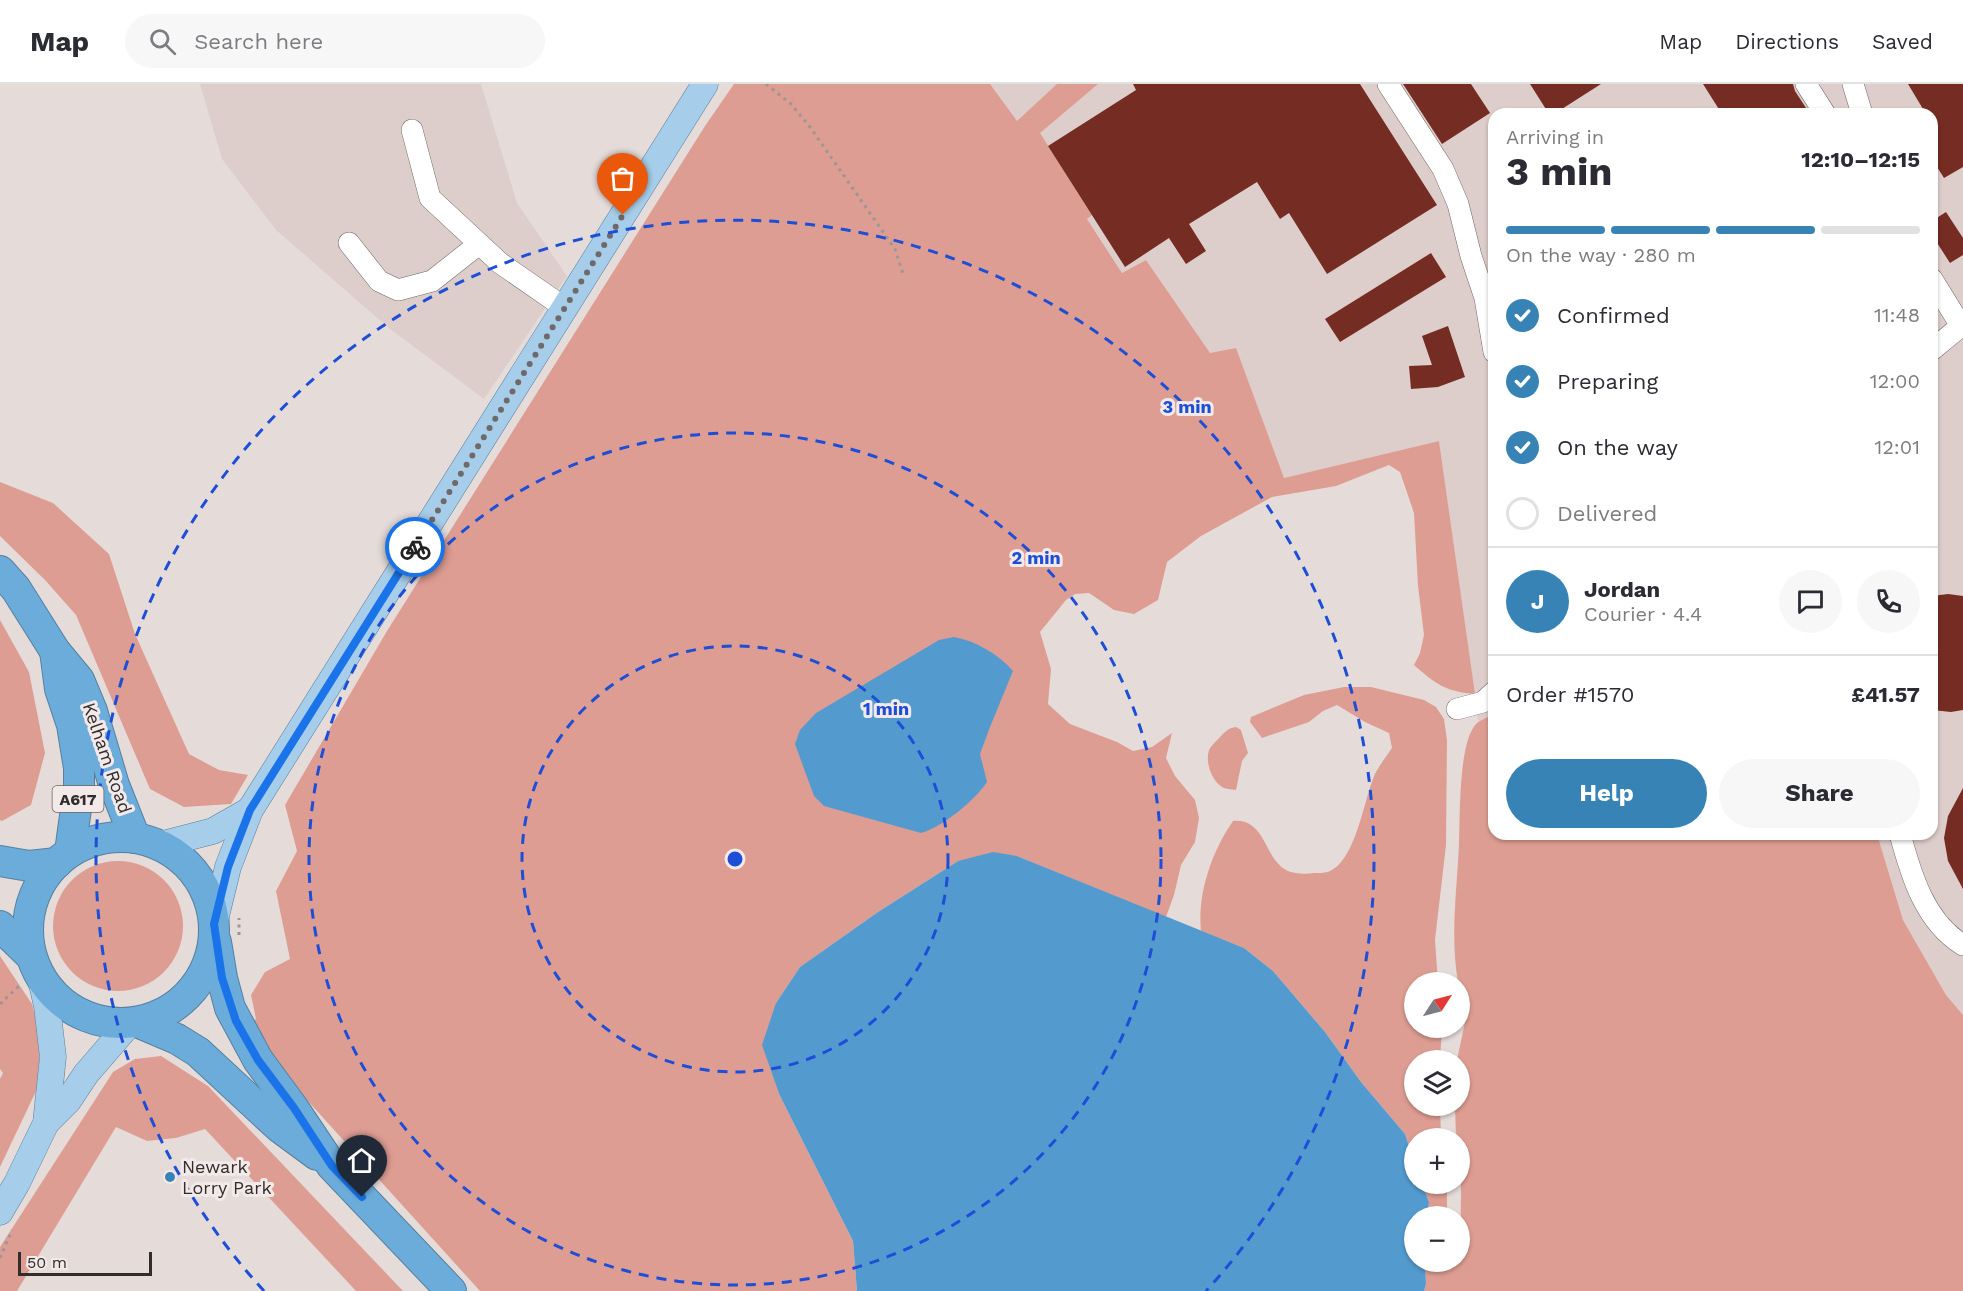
<!DOCTYPE html>
<meta charset="utf-8">
<style>
body{margin:0;font-family:"Work Sans",sans-serif;background:#f7f7f7;color:#2b2b33;height:100vh;display:flex;flex-direction:column;font-size:22px;white-space:nowrap}
*{box-sizing:border-box;margin:0}
p{font-size:20px;color:#7c7c81}
.icon{flex:none;width:33px;height:33px;fill:none;stroke:currentColor;stroke-width:2;stroke-linecap:round;stroke-linejoin:round}
.map{position:relative;flex:1;overflow:hidden}
.sheet{position:absolute;left:1488px;top:24px;width:450px;height:732px;display:flex;flex-direction:column;background:#fff;border-radius:18px;box-shadow:0 2px 4px #0004}
.sheet>*{flex:none}
.needle{width:39px;rotate:54deg}
.fabs{position:absolute;left:1404px;top:888px;display:grid;gap:12px}
.fabs a{display:grid;place-items:center;width:66px;height:66px;border-radius:50%;background:#fff;box-shadow:0 2px 4px #0004;font-size:30px}
.scale{position:absolute;left:18px;bottom:15px;width:134px;box-sizing:border-box;padding-left:6px;border:3px solid #302d2c;border-top:0;font-size:16px;line-height:21px;white-space:nowrap;color:#302d2c;-webkit-text-stroke:4px #f2e9e8;paint-order:stroke}
.pin{position:absolute;display:grid;place-items:center;width:51px;height:51px;color:#fff;margin:-62px -26px;border-radius:50% 50% 50% 0;rotate:-45deg;box-shadow:0 0 6px #0007}
.pin .icon{rotate:45deg}
.courier{position:absolute;display:grid;place-items:center;width:60px;height:60px;margin:-30px;border:4px solid #1a73e8;border-radius:50%;background:#fff;color:#222;box-shadow:0 2px 8px #0007}
.head em{font-style:normal;font-weight:700}
.head div{display:flex;flex-direction:column-reverse}
.head{display:flex;align-items:center;justify-content:space-between;height:102px;padding:0 18px}
h1{font-size:39px;font-weight:700;line-height:45px}
.bar{display:grid;grid-template-columns:repeat(4,1fr);gap:9px 6px;align-content:center;height:72px;padding:0 18px}
.bar i{height:8px;border-radius:4px;background:#e1e1e2}
.bar .selected{background:#3883b6}
.bar p{grid-column:span 4}
.line{display:flex;align-items:center;gap:15px;padding:0 18px;border-top:2px solid #e1e1e2}
.line div{flex:1}
.round{display:grid;place-items:center;flex:none;width:63px;height:63px;border-radius:32px;background:#f7f7f7}
ol{padding:0 18px;list-style:none}
li{display:flex;align-items:center;gap:18px;height:66px}
li p{margin-inline-start:auto}
li .icon{padding:6px;border-radius:50%;background:#3883b6;color:#fff;stroke-width:4}
li:last-child{color:#7c7c81}
li i{width:33px;height:33px;border:3px solid #e1e1e2;border-radius:50%}
.button{display:flex;gap:12px;margin-top:auto;padding:12px 18px}
.button a{flex:1;height:69px;border-radius:36px;background:#3883b6;color:#fff;font-size:24px;font-weight:700;line-height:69px;text-align:center}
.button a+a{background:#f7f7f7;color:#2b2b33}
header{display:flex;align-items:center;gap:36px;box-sizing:border-box;height:84px;padding:0 30px;background:#fff;border-bottom:2px solid #e1e1e2}
header strong{font-size:28px}
nav{display:flex;gap:33px;margin-inline-start:auto;font-size:21px}
.search{width:420px;height:54px;background:#f7f7f7;display:flex;align-items:center;gap:15px;box-sizing:border-box;padding:0 21px;border-radius:33px;color:#7c7c81;font-size:22px}
.map>svg:first-child{display:block}
.built{fill:#dececb}
.green{fill:#de9d92}
.water{fill:#539bcf}
.building{fill:#752c22}
.lines{fill:none;stroke-linecap:round;stroke-linejoin:round}
.minor-casing{stroke:#6f6766;stroke-width:22}
.major-casing{stroke:#56809e;stroke-width:27}
.highway-casing{stroke:#56809e;stroke-width:32}
.path{stroke:#9d9695;stroke-width:3;stroke-dasharray:3 4.5;stroke-linecap:butt}
.minor{stroke:#fff;stroke-width:21}
.major{stroke:#a6cde9;stroke-width:26}
.highway{stroke:#6bacdb;stroke-width:30}
.done{stroke:#6f6a69;stroke-width:6;stroke-dasharray:0 10.8}
.route{stroke:#1a73e8;stroke-width:8}
.ring{fill:none;stroke:#1d4ed8;stroke-width:3;stroke-dasharray:10 8}
.poi-dot{fill:#3883b6;stroke:#f2e9e8;stroke-width:2}
.labels{text-anchor:middle;stroke-width:6;stroke-linejoin:round;paint-order:stroke}
.shield{fill:#f2e9e8;stroke:#6a6564;stroke-width:1.5}
.shield-label{font-size:16px;font-weight:bold;fill:#302d2c}
.street-label{font-size:18px;fill:#302d2c;stroke:#f2e9e8}
.poi-label{font-size:18px;fill:#302d2c;stroke:#f2e9e8;text-anchor:start}
.centre{fill:#1d4ed8;stroke:#f2e9e8;stroke-width:3}
.ring-label{font-size:18px;text-anchor:middle;font-weight:bold;fill:#1d4ed8;stroke:#f2e9e8;stroke-width:6;stroke-linejoin:round;paint-order:stroke}
</style>
<header>
<strong>Map</strong>
<div class="search"><svg class="icon" aria-label="search" viewBox="0 0 24 24"><circle cx="10" cy="10" r="6"/><path d="M15 15l6 6"/></svg>Search here</div>
<nav><a>Map</a><a>Directions</a><a>Saved</a></nav>
</header>
<div class="map">
<svg width="1963" height="1207" viewBox="0 0 1963 1207">
<rect width="100%" height="100%" fill="#e5dcda"/>
<!-- built -->
<g class="built">
<path d="M200,0H481L517,119L567,192L484,315L390,245L276,146L222,75Z"/>
<path d="M957,0H1963V931L1946,911L1903,836L1877,750H1932V30H1494V631L1478,637L1439,357L1284,394L1236,265L1210,270L1146,176L1122,189L1087,135Z"/>
</g>
<!-- green -->
<g class="green">
<path d="M734,0H990L1017,37L1057,0H1098L1040,49L1092,131L1087,135L1122,189L1146,176L1210,269L1236,264L1284,394L1439,357L1475,610C1447,608 1435,600 1414,581L1420,569L1424,551L1418,502L1414,429L1400,388L1389,381L1336,402L1272,413L1201,452L1167,478L1158,516L1134,530L1114,526L1089,509L1075,510L1066,516L1040,548L1051,585L1048,620L1070,640L1117,658L1133,667L1152,663L1172,649L1166,674L1175,692L1195,716L1199,734L1195,758L1181,781L1174,811L1166,833L1017,772L958,777L878,828L800,883L776,919L780,1012L853,1157L857,1207H480L278,984L252,938L256,935L251,911L265,888L290,875L276,807L297,767L285,721L387,547L705,42Z"/>
<path d="M0,398L53,419L109,470L135,550L189,670L219,686L248,691L231,720L184,723L150,705L76,531L45,496L0,452Z"/>
<path d="M0,536L29,588L45,669L31,721L2,737L0,736Z"/>
<path d="M1344,603H1371L1424,616L1436,623L1444,635L1447,656L1446,761L1435,856L1438,898H1414V944H1442L1440,976H1414V1022H1440L1441,1054H1414V1077L1405,1050L1361,998L1325,948L1273,887L1244,864L1201,847C1197,810 1212,767 1233,737C1268,734 1263,779 1291,788C1298,790 1307,790 1314,789C1318,789 1324,789 1328,788C1355,778 1363,720 1373,695C1377,684 1385,674 1392,664L1389,649L1365,638L1337,621L1323,627L1309,638L1262,654L1250,638L1251,633L1304,611Z"/>
<path d="M1494,631V750H1877L1903,836L1946,911L1963,931V1207H1424L1426,1200L1425,1178H1460L1461,1111L1460,1054H1456L1455,1022H1460V976H1457L1465,938L1460,898H1458C1450,853 1457,806 1459,760C1460,732 1459,669 1472,646C1476,637 1485,634 1494,631Z"/>
<path d="M1236,643L1241,646L1248,669L1242,677L1236,706C1231,705 1225,705 1222,703C1211,696 1204,676 1210,664C1213,660 1217,656 1220,653C1225,648 1228,644 1236,643Z"/>
<circle cx="118" cy="842" r="65"/>
<path d="M0,872L32,920L40,950L38,1003L0,1083V995L3,989L0,985Z"/>
<path d="M161,972L208,1002L403,1207H356L205,1045L176,1054L147,1057L116,1043L17,1207H0V1163L113,988L135,975Z"/>
<path d="M1422,1100H1447V1132H1427L1429,1118Z"/>
</g>
<!-- water -->
<g class="water">
<path d="M954,553C976,557 998,570 1013,587L990,643L980,670L987,698C975,716 943,743 921,749L824,722L814,712L795,660L800,646L816,629L939,556Z"/>
<path d="M993,768L1017,772L1244,864L1273,887L1325,948L1361,998L1405,1050L1414,1077V1100H1422L1429,1118L1427,1132H1414V1178H1425L1426,1200L1424,1207H857L853,1157L780,1012L762,961L776,919L800,883L878,828L958,777Z"/>
</g>
<!-- building -->
<g class="building">
<path d="M1133,0H1360L1437,121L1327,190L1289,129L1280,135L1257,98L1189,140L1206,167L1186,180L1169,154L1125,183L1048,62L1136,6Z"/>
<path d="M1403,0H1471L1490,29L1442,60Z"/>
<path d="M1530,0H1601L1554,30H1549Z"/>
<path d="M1703,0H1793L1795,7L1810,30H1722Z"/>
<path d="M1908,0H1963V83L1944,94L1932,75V30H1926Z"/>
<path d="M1946,128L1963,154V171L1950,179L1932,151V137Z"/>
<path d="M1431,169L1446,193L1340,258L1325,235Z"/>
<path d="M1448,242L1465,293L1438,303L1411,305L1409,282L1432,281L1422,252Z"/>
<path d="M1948,510L1963,512V626L1951,628L1932,626V512Z"/>
<path d="M1963,704V805L1948,777L1944,754L1948,732Z"/>
</g>
<g class="lines">
<defs>
<g id="minor">
<path d="M1388,0L1443,85L1458,120L1471,172L1485,214L1494,268"/>
<path d="M1806,0L1825,30"/>
<path d="M1853,0L1862,30"/>
<path d="M412,46L430,114L500,179L565,224"/>
<path d="M349,159L379,197L398,206L432,197L479,160"/>
<path d="M1932,195L1961,242L1932,266"/>
<path d="M1457,625L1483,618L1494,608"/>
<path d="M1900,750C1911,791 1925,838 1963,861"/>
</g>
<g id="major">
<path d="M159,761L213,747L250,726"/>
<path d="M214,840L228,783L250,726L705,0"/>
<path d="M46,1039L68,1017L86,990L130,939"/>
<path d="M0,1128L17,1099L46,1039L53,973L47,922L41,895"/>
</g>
<g id="highway">
<path d="M0,487L16,505L55,567L79,596L92,627L114,701L135,754"/>
<path d="M55,567L60,605L72,641L79,684V703L70,768"/>
<circle cx="121" cy="846" r="93"/>
<path d="M0,777L29,782L57,779"/>
<path d="M0,842L31,872"/>
<path d="M216,858L222,894L230,924L258,976L294,1025L332,1082L451,1207"/>
<path d="M137,938L177,955L198,968L279,1043L317,1071"/>
</g>
</defs>
<!-- minor casing -->
<use href="#minor" class="minor-casing"/>
<!-- major casing -->
<use href="#major" class="major-casing"/>
<!-- highway casing -->
<use href="#highway" class="highway-casing"/>
<!-- path -->
<g class="path">
<path d="M766,0L791,20L810,43L895,165L904,193"/>
<path d="M239,851V834"/>
<path d="M0,920L20,901"/>
<path d="M0,1174L12,1146"/>
</g>
<!-- minor -->
<use href="#minor" class="minor"/>
<!-- major -->
<use href="#major" class="major"/>
<!-- highway -->
<use href="#highway" class="highway"/>
</g>
<g class="lines">
<!-- done -->
<path class="done" d="M415,463L623,131"/>
<!-- route -->
<path class="route" d="M362,1113L332,1082L294,1024L258,976L236,937L222,894L214,840L228,783L250,726L415,463"/>
</g>
<!-- distance rings -->
<g class="ring">
<circle cx="735" cy="775" r="213"/>
<circle cx="735" cy="775" r="426"/>
<path d="M264 1207A639 639 0 1 1 1206 1207"/>
</g>
<!-- markers -->
<circle class="poi-dot" cx="170" cy="1093" r="6"/>
<g class="labels">
<!-- shield labels -->
<rect class="shield" x="52.5" y="702" width="51" height="26" rx="4.5"/>
<g class="shield-label">
<text x="78" y="721">A617</text>
</g>
<!-- street labels -->
<g class="street-label">
<text transform="translate(107 674) rotate(71)" y="6">Kelham Road</text>
</g>
<!-- poi labels -->
<g class="poi-label">
<text x="182" y="1089">Newark<tspan x="182" dy="21">Lorry Park</tspan></text>
</g>
</g>
<circle cx="735" cy="775" r="9" class="centre"/>
<g class="ring-label">
<text x="1187" y="329">3 min</text>
<text x="1036" y="480">2 min</text>
<text x="886" y="631">1 min</text>
</g>
</svg>
<div class="fabs">
<a><svg class="needle" viewBox="-14 -14 28 28"><path d="M0-13l5 13h-10z" fill="#e53935"/><path d="M0 13l5-13h-10z" fill="#7c7c81"/></svg></a>
<a><svg class="icon" aria-label="layers" viewBox="0 0 24 24"><path d="M12 4l9 5-9 5-9-5zM3 14l9 5 9-5"/></svg></a>
<a>+</a>
<a>−</a>
</div>
<div class="scale">50 m</div>
<div class="pin" style="left:623px;top:131px;background:#ea580c"><svg class="icon" aria-label="bag" viewBox="0 0 24 24"><path d="M5 8h14l-1 12H6zM9 8a3 3 0 0 1 6 0"/></svg></div>
<div class="pin" style="left:362px;top:1113px;background:#1f2937"><svg class="icon" aria-label="home" viewBox="0 0 24 24"><path d="M3 11l9-7 9 7M6 9v11h12V9"/></svg></div>
<div class="courier" style="left:415px;top:463px"><svg class="icon" aria-label="bike" viewBox="0 0 24 24"><circle cx="6" cy="16" r="4"/><circle cx="18" cy="16" r="4"/><path d="M6 16l4-8h5l3 8M10 8l3 8H6M13 5h3"/></svg></div>
<section class="sheet">
<div class="head"><div><h1>3 min</h1><p>Arriving in</p></div><em>12:10–12:15</em></div>
<div class="bar"><i class="selected"></i><i class="selected"></i><i class="selected"></i><i></i><p>On the way · 280 m</p></div>
<ol>
<li><svg class="icon" aria-label="check" viewBox="0 0 24 24"><path d="M5 12l5 5 9-10"/></svg>Confirmed<p>11:48</p></li>
<li><svg class="icon" aria-label="check" viewBox="0 0 24 24"><path d="M5 12l5 5 9-10"/></svg>Preparing<p>12:00</p></li>
<li><svg class="icon" aria-label="check" viewBox="0 0 24 24"><path d="M5 12l5 5 9-10"/></svg>On the way<p>12:01</p></li>
<li><i></i>Delivered</li>
</ol>
<div class="line" style="height:108px"><b class="round" style="background:#3883b6;color:#fff">J</b><div><b>Jordan</b><p>Courier · 4.4</p></div><a class="round"><svg class="icon" aria-label="chat" viewBox="0 0 24 24"><path d="M4 5h16v11H9l-5 4z"/></svg></a><a class="round"><svg class="icon" aria-label="phone" viewBox="0 0 24 24"><path d="M5 4h4l2 5-3 2q2 4 5 5l2-3 5 2v4C11 20 4 13 5 4z"/></svg></a></div>
<div class="line" style="height:78px"><div>Order #1570</div><b>£41.57</b></div>
<div class="button"><a>Help</a><a>Share</a></div>
</section>
</div>
